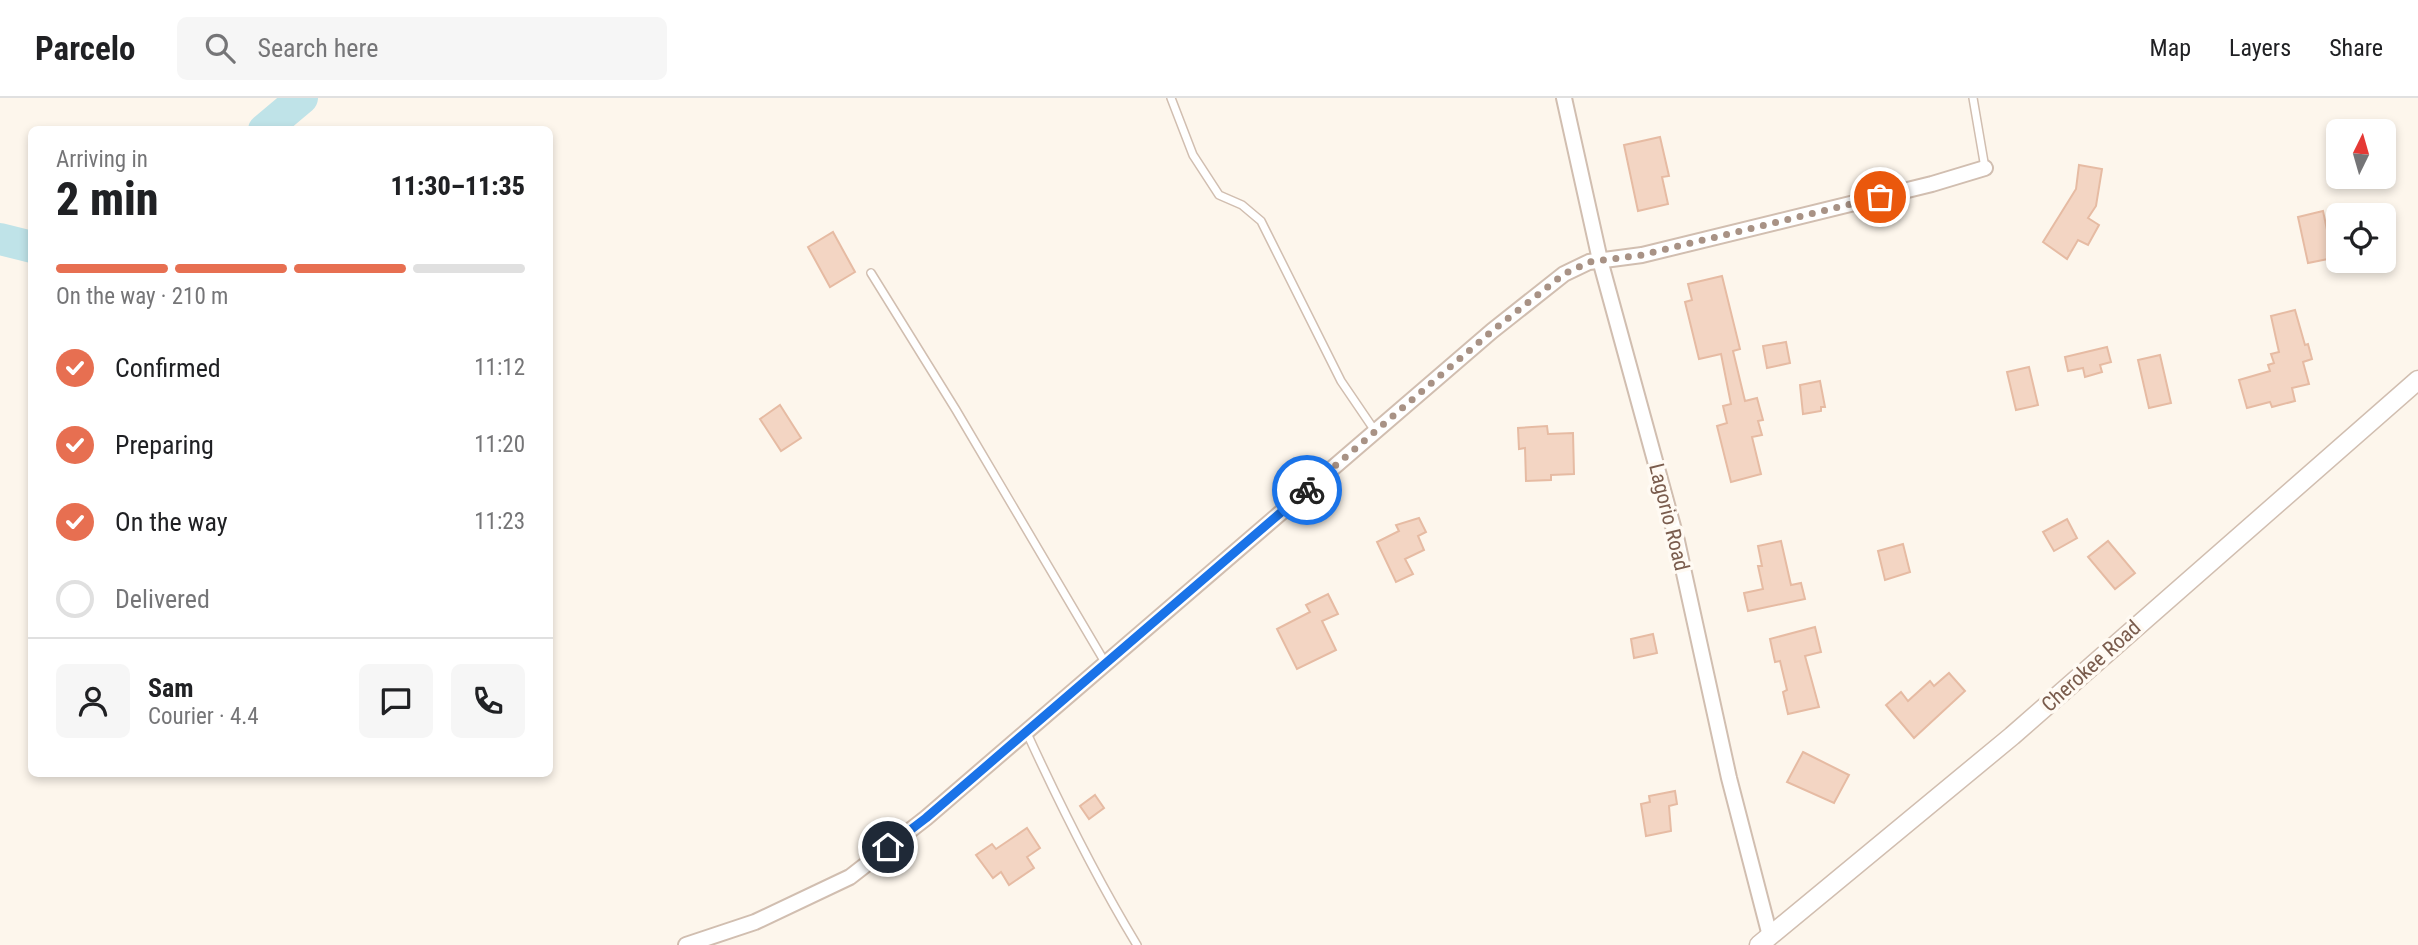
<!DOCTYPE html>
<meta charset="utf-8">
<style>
body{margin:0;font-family:"Roboto Condensed",sans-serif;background:#f6f6f6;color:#202124;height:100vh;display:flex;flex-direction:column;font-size:26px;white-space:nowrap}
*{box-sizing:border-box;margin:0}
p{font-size:23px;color:#757577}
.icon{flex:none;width:38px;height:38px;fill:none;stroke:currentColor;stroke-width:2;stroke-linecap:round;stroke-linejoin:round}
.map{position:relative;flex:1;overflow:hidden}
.sheet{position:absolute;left:28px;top:28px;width:525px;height:651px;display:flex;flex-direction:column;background:#fff;border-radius:10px;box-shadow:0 4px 10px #0003}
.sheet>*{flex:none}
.needle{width:46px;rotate:5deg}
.fabs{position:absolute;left:2326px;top:21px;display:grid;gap:14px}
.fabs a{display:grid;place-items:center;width:70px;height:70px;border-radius:10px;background:#fff;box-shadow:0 4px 10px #0003;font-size:35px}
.pin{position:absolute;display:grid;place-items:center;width:60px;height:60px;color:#fff;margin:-30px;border:4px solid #fff;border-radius:50%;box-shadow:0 2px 7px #0007}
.courier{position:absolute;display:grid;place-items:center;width:70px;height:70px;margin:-35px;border:5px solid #1a73e8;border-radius:50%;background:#fff;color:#222;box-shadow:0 2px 9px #0007}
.headline em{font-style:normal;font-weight:800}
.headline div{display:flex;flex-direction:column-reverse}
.headline{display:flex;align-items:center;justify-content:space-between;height:119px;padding:0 28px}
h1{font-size:46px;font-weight:800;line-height:52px}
.bar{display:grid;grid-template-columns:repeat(4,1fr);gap:10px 7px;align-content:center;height:84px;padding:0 28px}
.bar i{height:9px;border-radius:5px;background:#e0e0e0}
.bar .current{background:#e76f51}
.bar p{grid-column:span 4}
.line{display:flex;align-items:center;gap:18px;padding:0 28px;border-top:2px solid #e0e0e0}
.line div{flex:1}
.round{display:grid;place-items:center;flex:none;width:74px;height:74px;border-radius:10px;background:#f6f6f6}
ol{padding:0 28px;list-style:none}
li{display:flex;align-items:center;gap:21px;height:77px}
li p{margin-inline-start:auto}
li .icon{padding:7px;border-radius:50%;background:#e76f51;color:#fff;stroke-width:4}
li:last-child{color:#757577}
li i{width:38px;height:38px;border:4px solid #e0e0e0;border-radius:50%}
header{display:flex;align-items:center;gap:42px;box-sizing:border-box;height:98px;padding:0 35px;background:#fff;border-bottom:2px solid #e0e0e0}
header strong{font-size:33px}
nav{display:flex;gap:38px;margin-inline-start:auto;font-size:24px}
.search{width:490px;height:63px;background:#f6f6f6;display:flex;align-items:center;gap:18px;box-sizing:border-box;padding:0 24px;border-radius:10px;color:#757577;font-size:26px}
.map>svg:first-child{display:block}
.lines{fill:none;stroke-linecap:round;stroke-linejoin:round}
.river{stroke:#bfe3e8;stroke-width:32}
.building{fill:#f3d5c3;stroke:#e6bba3;stroke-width:2}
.service-casing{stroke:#d1beb0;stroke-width:10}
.minor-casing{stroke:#d1beb0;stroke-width:18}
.tertiary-casing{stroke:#d1beb0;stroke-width:21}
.service{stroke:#fff;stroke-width:7}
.minor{stroke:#fff;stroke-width:14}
.tertiary{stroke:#fff;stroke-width:18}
.done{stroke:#a89285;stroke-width:7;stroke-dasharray:0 12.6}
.route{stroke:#1a73e8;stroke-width:9}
.labels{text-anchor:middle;stroke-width:7;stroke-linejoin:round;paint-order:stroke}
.street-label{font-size:21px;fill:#7a5c4d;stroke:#fffaf3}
</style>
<header>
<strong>Parcelo</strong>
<div class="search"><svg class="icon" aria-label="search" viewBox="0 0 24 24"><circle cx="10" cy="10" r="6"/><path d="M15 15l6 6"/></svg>Search here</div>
<nav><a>Map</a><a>Layers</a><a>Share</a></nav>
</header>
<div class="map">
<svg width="2418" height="847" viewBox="0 0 2418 847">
<rect width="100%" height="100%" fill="#fdf6ec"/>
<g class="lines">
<!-- river -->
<g class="river">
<path d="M264,32L302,0"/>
<path d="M0,141L32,149"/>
</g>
</g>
<!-- building -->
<g class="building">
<path d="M1660,39L1669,78L1662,79L1668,106L1638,113L1624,47Z"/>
<path d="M2079,67L2102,71L2096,108L2088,120L2099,127L2088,147L2078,142L2067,161L2043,144L2076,91Z"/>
<path d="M2323,113L2333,160L2308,165L2298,119Z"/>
<path d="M833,134L855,174L830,189L808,149Z"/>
<path d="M1722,178L1740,251L1733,253L1745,303L1757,300L1763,322L1758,323L1762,337L1752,339L1761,376L1731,384L1717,328L1727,325L1723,308L1731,306L1721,256L1699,261L1685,204L1692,202L1688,186Z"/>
<path d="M2295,212L2305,247L2308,246L2312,261L2303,264L2309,286L2292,290L2295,303L2272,309L2270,304L2247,310L2239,282L2270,273L2268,267L2274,265L2271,256L2279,254L2271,218Z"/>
<path d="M1786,244L1790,265L1767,270L1763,248Z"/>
<path d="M2107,249L2111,264L2100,267L2102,274L2085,279L2083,270L2068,273L2065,259Z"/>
<path d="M2160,257L2171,305L2149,310L2138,262Z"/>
<path d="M2029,269L2038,307L2016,312L2007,274Z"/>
<path d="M1820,283L1825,309H1821V313L1803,316L1800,287Z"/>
<path d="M780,307L801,340L781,353L760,321Z"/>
<path d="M1547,328L1548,336L1573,335L1574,376L1551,377V382L1526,383L1525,350L1519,351L1518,330Z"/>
<path d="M1419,420L1426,434L1418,438L1424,452L1405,461L1413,476L1396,484L1377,444L1399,433L1396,427Z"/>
<path d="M2067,421L2077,440L2054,453L2043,434Z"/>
<path d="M1781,443L1791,487L1801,485L1805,501L1748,513L1744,495L1763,491L1758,468H1762L1758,448Z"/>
<path d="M2108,443L2135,475L2115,491L2088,459Z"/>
<path d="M1903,446L1910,474L1885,482L1878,453Z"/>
<path d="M1328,496L1338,516L1322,523L1336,552L1297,571L1277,531L1310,514L1306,507Z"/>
<path d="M1815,529L1821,554L1805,558L1819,609L1788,616L1783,594L1787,592L1780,563L1775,564L1770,541Z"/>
<path d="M1653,536L1657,555L1634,560L1631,541Z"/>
<path d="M1949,575L1965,593L1914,640L1886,607L1901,594L1908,603L1930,583L1934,588Z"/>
<path d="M1803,654L1849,677L1834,705L1787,684Z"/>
<path d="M1675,693L1677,706L1669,708L1671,733L1646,738L1641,706L1650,704L1649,698Z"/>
<path d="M1095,697L1104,710L1089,721L1080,708Z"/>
<path d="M1027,730L1040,750L1027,759L1034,770L1009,787L1001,774L993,780L976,757L992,746L996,751Z"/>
</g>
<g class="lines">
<defs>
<g id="service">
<path d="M1171,0L1193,57L1219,97L1242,107L1261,123L1341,283L1375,333"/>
<path d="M1973,0L1985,70"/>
<path d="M871,175L956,312L1106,566"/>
<path d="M1026,633C1060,707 1095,778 1137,847"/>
</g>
<g id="minor">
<path d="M1564,0L1600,162L1677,443L1729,680L1770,838"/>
<path d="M686,847L755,824L850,779L926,720L1492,233L1564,176L1589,164L1642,157L1932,86L1985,70"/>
</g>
<path id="tertiary" d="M1759,847L2012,638L2418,282"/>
</defs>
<!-- service casing -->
<use href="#service" class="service-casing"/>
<!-- minor casing -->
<use href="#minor" class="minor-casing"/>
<!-- tertiary casing -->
<use href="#tertiary" class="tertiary-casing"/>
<!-- service -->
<use href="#service" class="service"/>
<!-- minor -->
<use href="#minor" class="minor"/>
<!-- tertiary -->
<use href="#tertiary" class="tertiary"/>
</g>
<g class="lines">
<!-- done -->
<path class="done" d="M1307,392L1492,233L1564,176L1589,164L1642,157L1880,99"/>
<!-- route -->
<path class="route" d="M888,749L926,720L1307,392"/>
</g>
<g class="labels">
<!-- street labels -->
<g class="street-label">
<text transform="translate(1669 419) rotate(76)" y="7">Lagorio Road</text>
<text transform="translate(2091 568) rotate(-42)" y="7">Cherokee Road</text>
</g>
</g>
</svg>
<div class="fabs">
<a><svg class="needle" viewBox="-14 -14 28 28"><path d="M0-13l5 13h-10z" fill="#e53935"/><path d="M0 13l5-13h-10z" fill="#757577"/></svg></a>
<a><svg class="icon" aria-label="locate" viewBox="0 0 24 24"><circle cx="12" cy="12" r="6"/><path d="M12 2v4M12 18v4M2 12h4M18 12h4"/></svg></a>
</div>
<div class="pin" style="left:1880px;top:99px;background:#ea580c"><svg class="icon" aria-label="bag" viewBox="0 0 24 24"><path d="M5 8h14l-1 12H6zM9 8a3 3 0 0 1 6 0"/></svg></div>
<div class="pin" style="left:888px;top:749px;background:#1f2937"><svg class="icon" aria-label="home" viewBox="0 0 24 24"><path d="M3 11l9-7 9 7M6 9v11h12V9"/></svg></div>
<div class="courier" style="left:1307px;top:392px"><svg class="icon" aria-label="bike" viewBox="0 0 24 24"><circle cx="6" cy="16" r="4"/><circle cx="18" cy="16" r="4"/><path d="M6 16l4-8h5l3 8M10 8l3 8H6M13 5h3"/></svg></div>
<section class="sheet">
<div class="headline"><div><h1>2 min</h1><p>Arriving in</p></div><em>11:30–11:35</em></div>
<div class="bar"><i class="current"></i><i class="current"></i><i class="current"></i><i></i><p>On the way · 210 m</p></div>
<ol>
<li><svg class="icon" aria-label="check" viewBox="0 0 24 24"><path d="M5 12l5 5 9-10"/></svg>Confirmed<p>11:12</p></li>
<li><svg class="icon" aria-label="check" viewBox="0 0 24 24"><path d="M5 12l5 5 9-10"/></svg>Preparing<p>11:20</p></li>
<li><svg class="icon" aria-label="check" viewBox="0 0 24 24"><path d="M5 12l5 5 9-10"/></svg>On the way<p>11:23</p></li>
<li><i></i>Delivered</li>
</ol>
<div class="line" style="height:126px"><a class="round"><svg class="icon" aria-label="person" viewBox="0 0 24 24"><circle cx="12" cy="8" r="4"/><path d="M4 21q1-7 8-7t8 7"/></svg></a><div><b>Sam</b><p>Courier · 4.4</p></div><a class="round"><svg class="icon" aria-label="chat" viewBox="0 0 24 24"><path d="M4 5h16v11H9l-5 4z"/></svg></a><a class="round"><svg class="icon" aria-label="phone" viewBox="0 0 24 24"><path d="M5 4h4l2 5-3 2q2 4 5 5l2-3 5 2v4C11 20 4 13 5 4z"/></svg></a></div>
</section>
</div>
